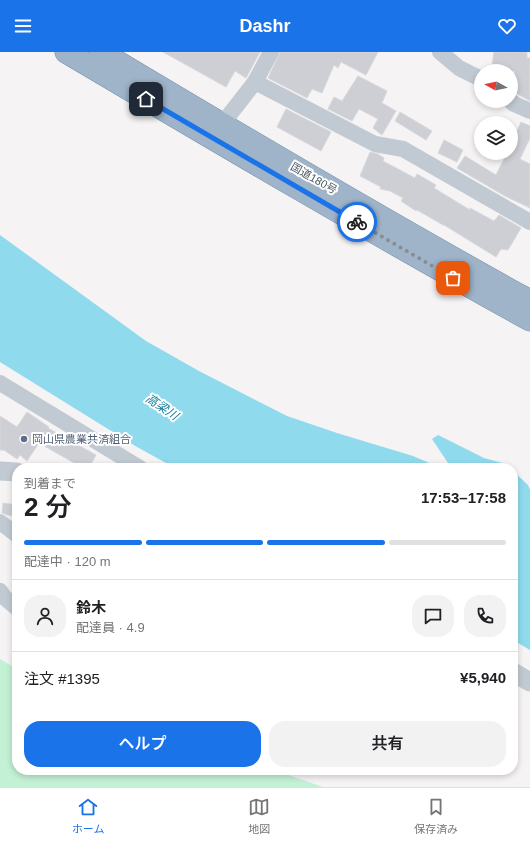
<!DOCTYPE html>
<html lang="ja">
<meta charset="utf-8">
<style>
body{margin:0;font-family:Arial,"Noto Sans JP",sans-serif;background:#f2f2f2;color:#202124;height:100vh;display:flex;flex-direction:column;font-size:15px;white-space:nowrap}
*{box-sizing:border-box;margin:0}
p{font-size:13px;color:#757577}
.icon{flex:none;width:22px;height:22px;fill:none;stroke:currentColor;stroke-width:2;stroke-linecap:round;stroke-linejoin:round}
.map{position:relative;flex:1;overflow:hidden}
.drawer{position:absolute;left:12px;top:411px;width:506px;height:312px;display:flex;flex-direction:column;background:#fff;border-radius:16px;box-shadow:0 2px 6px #0003}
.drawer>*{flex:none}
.needle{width:26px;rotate:278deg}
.tools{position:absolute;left:474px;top:12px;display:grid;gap:8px}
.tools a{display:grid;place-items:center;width:44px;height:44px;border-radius:50%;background:#fff;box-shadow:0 2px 6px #0003;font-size:20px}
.pin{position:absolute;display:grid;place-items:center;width:34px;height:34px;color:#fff;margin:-17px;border-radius:8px;box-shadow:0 2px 6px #0006}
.courier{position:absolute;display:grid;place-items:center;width:40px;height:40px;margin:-20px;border:3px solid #1a73e8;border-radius:50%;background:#fff;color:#222;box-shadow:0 1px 5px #0007}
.headline em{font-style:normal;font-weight:600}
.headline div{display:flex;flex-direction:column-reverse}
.headline{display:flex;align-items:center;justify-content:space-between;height:68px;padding:0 12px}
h1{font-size:26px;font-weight:600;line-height:30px}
.bar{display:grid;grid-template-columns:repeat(4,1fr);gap:6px 4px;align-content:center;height:48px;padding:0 12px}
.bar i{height:5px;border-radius:3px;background:#e0e0e0}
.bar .selected{background:#1a73e8}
.bar p{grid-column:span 4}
.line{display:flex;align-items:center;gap:10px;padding:0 12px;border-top:1px solid #e0e0e0}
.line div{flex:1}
.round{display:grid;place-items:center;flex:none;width:42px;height:42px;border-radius:16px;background:#f2f2f2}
.primary-button{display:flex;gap:8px;margin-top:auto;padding:8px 12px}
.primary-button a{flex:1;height:46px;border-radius:16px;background:#1a73e8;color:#fff;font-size:16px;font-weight:600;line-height:46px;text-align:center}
.primary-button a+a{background:#f2f2f2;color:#202124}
header{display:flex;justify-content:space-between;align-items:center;height:52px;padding:0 12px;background:#1a73e8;color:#fff;font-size:18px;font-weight:600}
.dock{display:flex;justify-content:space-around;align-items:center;height:56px;border-top:1px solid #e0e0e0;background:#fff;font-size:11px;color:#757577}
.dock a{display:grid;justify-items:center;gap:2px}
.dock .selected{color:#1a73e8}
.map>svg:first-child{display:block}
.green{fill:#c3f1d5}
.water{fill:#90daee}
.building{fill:#cdcfd5;stroke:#d7d9de}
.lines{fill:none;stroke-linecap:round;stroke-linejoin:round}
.trunk-casing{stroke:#7690ad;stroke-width:23}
.minor{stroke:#c1cad2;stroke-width:16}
.tertiary{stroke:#c1cad2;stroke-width:19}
.trunk{stroke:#9fb4c9;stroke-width:22}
.done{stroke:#868d94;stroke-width:4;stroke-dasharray:0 7.2}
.route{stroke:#1a73e8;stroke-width:5}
.service-dot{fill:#5c6f8a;stroke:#fff;stroke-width:1.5}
.labels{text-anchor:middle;stroke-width:4;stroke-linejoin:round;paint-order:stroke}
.street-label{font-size:11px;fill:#4a5661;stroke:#fff}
.service-label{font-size:11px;fill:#4e5e75;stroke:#fff;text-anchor:start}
.water-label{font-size:12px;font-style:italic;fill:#0c7c9b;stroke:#fff}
</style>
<header><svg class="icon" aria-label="menu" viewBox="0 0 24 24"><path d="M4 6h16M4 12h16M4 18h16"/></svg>Dashr<svg class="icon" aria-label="heart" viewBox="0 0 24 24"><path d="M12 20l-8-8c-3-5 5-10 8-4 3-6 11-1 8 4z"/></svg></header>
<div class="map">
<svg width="530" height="735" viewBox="0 0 530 735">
<rect width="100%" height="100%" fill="#f5f3f3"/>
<!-- green -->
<path class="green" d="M0,607L17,617V718H274L323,735H0Z"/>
<!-- water -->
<g class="water">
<path d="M0,183L146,289L199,319L287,364L337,381L413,404L441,416H175L137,395L0,310Z"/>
<path d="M438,383L484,406L506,412L510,416H450V414L432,387Z"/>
<path d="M513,419L528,433L530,438V598L513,588Z"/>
</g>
<!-- building -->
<g class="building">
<path d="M163,0H260L246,26L235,19L226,35Z"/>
<path d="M280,0H378L366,23L341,10L338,16L334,13L322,41L312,37L307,46L268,26Z"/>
<path d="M494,0H527V6H530V49L514,40H511L515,19H491Z"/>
<path d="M358,24L387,39L382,51L396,59L382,83L373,76L378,67L359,57L352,69L328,57L334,45L342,49Z"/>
<path d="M286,57L331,80L321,99L277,75Z"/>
<path d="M400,60L432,79L426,88L395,69Z"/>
<path d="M521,70L530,74V86L520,107L530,112V156L505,144L457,116L465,104L496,123L507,101H511V94L517,82L516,81Z"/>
<path d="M444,88L463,98L457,110L438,101Z"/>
<path d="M370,100L378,102L384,106L383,109L415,126L417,122L436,133L434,136L470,158V156L494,169L499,163L521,176L508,198L501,197L496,205L444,173H443L417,158L416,159L401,149L403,146L390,139L380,137L381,135L360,124Z"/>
<path d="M27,360L49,375L48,376L96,403L89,416H83L39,391L27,409L20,403L17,407L4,398H0V364L17,375Z"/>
<path d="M3,451L17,453V464L7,463L2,461Z"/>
</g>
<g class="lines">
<defs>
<g id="trunk">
<path d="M66,0C220,91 374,182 530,268"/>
<path d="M101,0C243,85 385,169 530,249"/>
</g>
</defs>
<!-- trunk casing -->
<use href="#trunk" class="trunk-casing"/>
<!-- minor -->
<g class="minor">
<path d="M440,0L459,16L481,27"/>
<path d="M255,30L375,92L403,97L530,170"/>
<path d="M511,49L514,52L530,59"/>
<path d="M216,80L255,30L271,0"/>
<path d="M0,331L140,416"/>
<path d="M0,470L17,483"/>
<path d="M0,539L5,546L17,556"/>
</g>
<!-- tertiary -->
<g class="tertiary">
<path d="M0,419L17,420"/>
<path d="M513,620L530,630"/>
</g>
<!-- trunk -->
<use href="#trunk" class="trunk"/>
</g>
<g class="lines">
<!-- done -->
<path class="done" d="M357,170L453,226"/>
<!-- route -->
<path class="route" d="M146,47L357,170"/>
</g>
<!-- markers -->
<circle class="service-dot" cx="24" cy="387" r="4"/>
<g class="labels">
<!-- street labels -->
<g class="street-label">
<text transform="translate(314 126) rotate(30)" y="4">国道180号</text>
</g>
<!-- service labels -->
<g class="service-label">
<text x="32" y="391">岡山県農業共済組合</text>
</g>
<!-- water labels -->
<g class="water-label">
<text transform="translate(162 355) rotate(34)" y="4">高梁川</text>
</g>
</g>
</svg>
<div class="tools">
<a><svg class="needle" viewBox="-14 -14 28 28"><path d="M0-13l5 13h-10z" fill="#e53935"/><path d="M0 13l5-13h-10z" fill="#757577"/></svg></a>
<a><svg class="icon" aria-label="layers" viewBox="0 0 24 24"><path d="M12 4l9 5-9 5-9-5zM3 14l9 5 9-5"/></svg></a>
</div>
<div class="pin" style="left:453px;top:226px;background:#ea580c"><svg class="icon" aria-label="bag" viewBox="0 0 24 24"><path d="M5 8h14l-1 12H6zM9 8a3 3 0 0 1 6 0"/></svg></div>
<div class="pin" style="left:146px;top:47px;background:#1f2937"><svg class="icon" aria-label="home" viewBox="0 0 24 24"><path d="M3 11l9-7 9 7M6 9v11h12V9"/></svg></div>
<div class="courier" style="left:357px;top:170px"><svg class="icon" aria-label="bike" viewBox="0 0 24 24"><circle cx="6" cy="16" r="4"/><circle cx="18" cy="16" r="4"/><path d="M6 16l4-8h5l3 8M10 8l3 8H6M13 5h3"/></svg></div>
<section class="drawer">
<div class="headline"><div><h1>2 分</h1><p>到着まで</p></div><em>17:53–17:58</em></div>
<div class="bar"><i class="selected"></i><i class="selected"></i><i class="selected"></i><i></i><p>配達中 · 120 m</p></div>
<div class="line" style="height:72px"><a class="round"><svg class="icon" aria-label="person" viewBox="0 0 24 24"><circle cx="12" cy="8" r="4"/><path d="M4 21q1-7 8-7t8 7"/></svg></a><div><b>鈴木</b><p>配達員 · 4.9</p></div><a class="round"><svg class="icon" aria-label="chat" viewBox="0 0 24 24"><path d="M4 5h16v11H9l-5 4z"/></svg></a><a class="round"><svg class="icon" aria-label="phone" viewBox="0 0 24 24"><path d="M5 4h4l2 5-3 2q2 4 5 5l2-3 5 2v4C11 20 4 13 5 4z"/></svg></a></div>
<div class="line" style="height:52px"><div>注文 #1395</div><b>¥5,940</b></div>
<div class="primary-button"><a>ヘルプ</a><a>共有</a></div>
</section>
</div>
<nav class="dock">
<a class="selected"><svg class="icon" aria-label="home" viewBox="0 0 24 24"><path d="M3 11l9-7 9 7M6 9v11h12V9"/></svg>ホーム</a>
<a><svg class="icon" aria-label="map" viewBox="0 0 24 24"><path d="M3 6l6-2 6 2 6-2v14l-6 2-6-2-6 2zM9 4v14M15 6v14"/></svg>地図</a>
<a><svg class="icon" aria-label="saved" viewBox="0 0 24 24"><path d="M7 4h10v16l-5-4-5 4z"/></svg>保存済み</a>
</nav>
